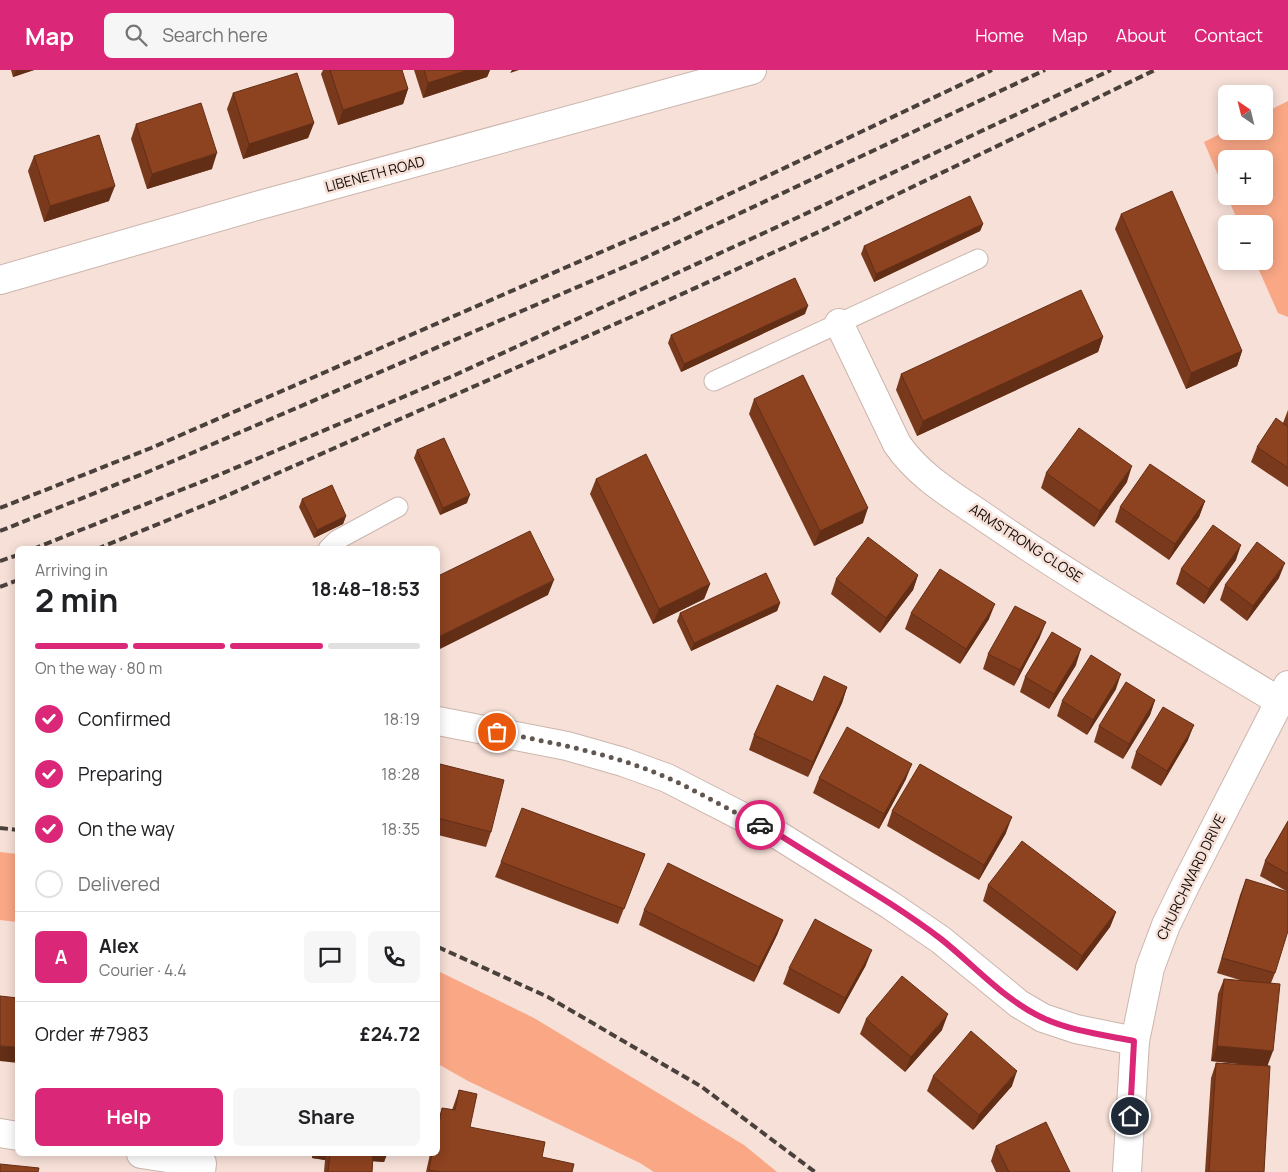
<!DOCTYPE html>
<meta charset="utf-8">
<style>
body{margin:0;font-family:Manrope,sans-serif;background:#f6f6f6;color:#202124;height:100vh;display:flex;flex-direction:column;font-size:19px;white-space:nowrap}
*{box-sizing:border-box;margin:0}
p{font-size:16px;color:#757577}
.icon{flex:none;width:28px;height:28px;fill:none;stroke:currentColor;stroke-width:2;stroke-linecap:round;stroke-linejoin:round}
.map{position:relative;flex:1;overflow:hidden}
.panel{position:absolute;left:15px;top:476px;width:425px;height:610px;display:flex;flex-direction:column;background:#fff;border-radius:8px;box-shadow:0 2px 12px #0003}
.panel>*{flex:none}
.needle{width:32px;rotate:325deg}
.buttons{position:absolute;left:1218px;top:15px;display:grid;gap:10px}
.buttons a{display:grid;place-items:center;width:55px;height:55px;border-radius:8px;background:#fff;box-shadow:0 2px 12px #0003;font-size:25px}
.pin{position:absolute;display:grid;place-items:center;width:42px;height:42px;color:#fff;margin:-21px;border:2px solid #fff;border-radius:50%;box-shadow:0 1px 5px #0007}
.courier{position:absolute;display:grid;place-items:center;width:50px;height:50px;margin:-25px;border:4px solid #db2777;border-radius:50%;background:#fff;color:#222;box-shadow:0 1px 6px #0007}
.head em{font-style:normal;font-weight:700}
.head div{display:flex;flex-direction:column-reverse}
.head{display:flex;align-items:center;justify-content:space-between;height:85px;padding:0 20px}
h1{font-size:32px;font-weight:700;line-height:38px}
.bar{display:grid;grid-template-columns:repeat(4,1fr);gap:8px 5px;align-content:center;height:60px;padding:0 20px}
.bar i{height:6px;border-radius:4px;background:#e0e0e0}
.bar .on{background:#db2777}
.bar p{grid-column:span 4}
.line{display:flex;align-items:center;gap:12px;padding:0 20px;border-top:1px solid #e0e0e0}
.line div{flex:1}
.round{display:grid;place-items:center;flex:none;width:52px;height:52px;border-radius:8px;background:#f6f6f6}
ol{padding:0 20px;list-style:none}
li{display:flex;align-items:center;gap:15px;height:55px}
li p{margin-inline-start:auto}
li .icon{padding:5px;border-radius:50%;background:#db2777;color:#fff;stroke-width:4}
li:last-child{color:#757577}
li i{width:28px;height:28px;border:2px solid #e0e0e0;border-radius:50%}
.cta{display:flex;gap:10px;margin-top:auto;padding:10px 20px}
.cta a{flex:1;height:58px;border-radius:8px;background:#db2777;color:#fff;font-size:20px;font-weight:700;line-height:58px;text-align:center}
.cta a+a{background:#f6f6f6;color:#202124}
header{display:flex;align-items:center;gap:30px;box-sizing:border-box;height:70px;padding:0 25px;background:#db2777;color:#fff}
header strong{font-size:24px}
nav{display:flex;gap:28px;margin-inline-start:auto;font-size:18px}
.search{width:350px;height:45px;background:#f6f6f6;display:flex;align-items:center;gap:12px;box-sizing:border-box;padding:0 18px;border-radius:8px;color:#757577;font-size:19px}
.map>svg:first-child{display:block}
.green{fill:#f9a785}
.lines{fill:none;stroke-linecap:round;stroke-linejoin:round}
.service-casing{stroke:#cbb6ae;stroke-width:21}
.minor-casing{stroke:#cbb6ae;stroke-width:30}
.service{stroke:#fff;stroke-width:19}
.minor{stroke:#fff;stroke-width:28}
.rail{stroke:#4b413c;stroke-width:4;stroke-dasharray:8 4;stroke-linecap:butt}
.wall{fill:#79391c}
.shaded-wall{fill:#632e16}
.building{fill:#8d4220;stroke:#632e16}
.done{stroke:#625650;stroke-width:5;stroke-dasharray:0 9}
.route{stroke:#db2777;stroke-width:6}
.labels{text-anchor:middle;stroke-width:5;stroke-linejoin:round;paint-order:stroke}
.street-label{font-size:14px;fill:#120b08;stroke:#f6e0d7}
</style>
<header>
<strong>Map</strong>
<div class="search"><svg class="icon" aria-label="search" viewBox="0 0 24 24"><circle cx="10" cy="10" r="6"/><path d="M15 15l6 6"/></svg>Search here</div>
<nav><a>Home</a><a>Map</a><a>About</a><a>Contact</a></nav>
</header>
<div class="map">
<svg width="1288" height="1102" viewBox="0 0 1288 1102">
<rect width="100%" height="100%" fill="#f6e0d7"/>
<!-- green -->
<g class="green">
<path d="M1288,31V247L1278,243L1255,191H1264V154H1239L1227,126H1264V89H1226V124L1204,72L1226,61H1264V43Z"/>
<path d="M0,782L17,784V852L0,850Z"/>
<path d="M438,901L534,948L744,1075L777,1102H654L640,1093L468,1011L438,994Z"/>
</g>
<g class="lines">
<defs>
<g id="service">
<path d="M714,311L978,189"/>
<path d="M328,479L337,470L398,437"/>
</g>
<g id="minor">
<path d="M0,210L260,135L752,0"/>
<path d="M839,253L897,374C920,408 957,428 990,451C1083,515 1182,572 1279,631"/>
<path d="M438,651L567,676L623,692L667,708L778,765L890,835L941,870L1019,934L1043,948L1076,959L1135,971"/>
<path d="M0,1063L18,1066"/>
<path d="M141,1084L202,1093L201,1102"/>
<path d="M1127,1102L1135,971L1150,898L1166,855L1186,814L1288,615"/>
</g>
</defs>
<!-- service casing -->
<use href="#service" class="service-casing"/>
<!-- minor casing -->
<use href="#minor" class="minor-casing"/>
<!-- service -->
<use href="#service" class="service"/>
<!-- minor -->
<use href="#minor" class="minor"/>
<!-- rail -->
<g class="rail">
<path d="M0,438L151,378L670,152L992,0"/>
<path d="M0,461L150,401L638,191L1045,0"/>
<path d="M33,479L221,404L455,305L803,145L1111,0"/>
<path d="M97,479L217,430L640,243L823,160L1155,0"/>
<path d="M0,491L18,485"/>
<path d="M0,517L18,510"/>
<path d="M0,758L18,760"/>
<path d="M438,877L548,927L702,1017L815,1102"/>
</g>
</g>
<!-- wall -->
<g class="wall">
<path d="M11,0H34L13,7Z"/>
<path d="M323,0H402L408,19L403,34L338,55L321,4Z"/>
<path d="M414,0H490L487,7L423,28Z"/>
<path d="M233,23L314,53L308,68L243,89L227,39Z"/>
<path d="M136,54L212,99L147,119L131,69Z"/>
<path d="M34,86L109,131L44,152L28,101Z"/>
<path d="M1121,144L1242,281L1237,296L1186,319L1115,159Z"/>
<path d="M983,154L980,161L874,212L861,184L864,176Z"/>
<path d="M805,244L681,302L668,273L671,265Z"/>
<path d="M1103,267L1098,282L917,366L896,320L901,304Z"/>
<path d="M754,329L863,453L814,476L749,344Z"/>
<path d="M1288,340V417L1251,392L1257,377L1283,353Z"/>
<path d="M417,380L467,433L440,445L414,388Z"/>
<path d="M1046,403L1127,412L1094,457L1041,418Z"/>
<path d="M596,409L710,514L704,529L653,554L590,424Z"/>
<path d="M302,429L346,446L343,454L314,468L299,437Z"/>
<path d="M1205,431L1199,447L1169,490L1115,452L1120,437Z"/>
<path d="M1236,490L1204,534L1176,514L1181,499Z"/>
<path d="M918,505L913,520L880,563L831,524L836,509Z"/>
<path d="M1279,508L1247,551L1220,530L1225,515Z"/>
<path d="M780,533L777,541L691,581L677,551L680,543Z"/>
<path d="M911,543L989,549L960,594L905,559Z"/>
<path d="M1040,567L1014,616L983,599L988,584Z"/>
<path d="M1076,595L1049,639L1020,622L1025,607Z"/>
<path d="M847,617L842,633L808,707L749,680L754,665L813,632Z"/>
<path d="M1116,619L1087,665L1057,646L1062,631Z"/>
<path d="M1155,630L1150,645L1123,689L1094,672L1099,656Z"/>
<path d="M1188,670L1161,716L1131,698L1136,682Z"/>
<path d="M440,694L491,762L486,777L438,765V701Z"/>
<path d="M819,708L906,709L879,759L813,723Z"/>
<path d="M892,741L1006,763L979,810L887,756Z"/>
<path d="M1288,751V822L1260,806L1265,791Z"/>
<path d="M645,784L618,854L495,807L501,792Z"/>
<path d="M1246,809L1275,903L1271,913L1264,1102H1205L1211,1008L1216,993L1252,995L1211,991L1218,924L1224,909L1243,911L1217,903L1240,825Z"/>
<path d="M988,815L1116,842L1110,857L1077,901L983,831Z"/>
<path d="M644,840L783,850L777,865L754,912L639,855Z"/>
<path d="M866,895L839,944L783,914L789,898Z"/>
<path d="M866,949L942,960L905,1002L860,964Z"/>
<path d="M933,1006L1012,1016L973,1060L927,1021Z"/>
<path d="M459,1020L470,1057L542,1087L572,1102H426L430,1084H438V1050L442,1038L452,1040Z"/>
<path d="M996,1076L1070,1102H996L991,1091Z"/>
<path d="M312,1084H387L384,1092L373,1091L372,1102H324L325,1090L312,1088Z"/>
</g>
<!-- shaded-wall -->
<g class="shaded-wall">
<path d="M16,0H34L13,7Z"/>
<path d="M468,0H490L487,7L423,28L428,13Z"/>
<path d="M512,0H519L510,3Z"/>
<path d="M408,19L403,34L338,55L343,40Z"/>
<path d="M314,53L308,68L243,89L249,74Z"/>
<path d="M217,83L212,99L147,119L152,104Z"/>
<path d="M115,116L109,131L44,152L50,136Z"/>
<path d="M983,154L980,161L874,212L876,204Z"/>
<path d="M808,236L805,244L681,302L684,294Z"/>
<path d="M1103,267L1098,282L917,366L923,351Z"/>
<path d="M1242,281L1237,296L1186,319L1191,303Z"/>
<path d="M1132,396L1127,412L1094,457L1100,441Z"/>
<path d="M470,425L467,433L440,445L443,438Z"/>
<path d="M1205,431L1199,447L1169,490L1175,474Z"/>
<path d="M868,438L863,453L814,476L820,461Z"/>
<path d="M346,446L343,454L314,468L317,460Z"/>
<path d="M1241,475L1236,490L1204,534L1209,519Z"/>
<path d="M1285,493L1279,508L1247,551L1253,536Z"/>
<path d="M918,505L913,520L880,563L886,548Z"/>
<path d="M554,510L548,525L438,580V567Z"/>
<path d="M710,514L704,529L653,554L659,539Z"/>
<path d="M780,533L777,541L691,581L694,573Z"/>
<path d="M995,534L989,549L960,594L966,579Z"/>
<path d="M1046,552L1040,567L1014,616L1020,600Z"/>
<path d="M1081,579L1076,595L1049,639L1054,624Z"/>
<path d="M1121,604L1116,619L1087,665L1093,650Z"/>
<path d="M847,617L842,633L808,707L813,692Z"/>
<path d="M1155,630L1150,645L1123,689L1129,674Z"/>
<path d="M1194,655L1188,670L1161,716L1167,701Z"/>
<path d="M912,694L906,709L879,759L884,744Z"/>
<path d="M1012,747L1006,763L979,810L984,795Z"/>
<path d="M1116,842L1110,857L1077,901L1082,886Z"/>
<path d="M783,850L777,865L754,912L759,897Z"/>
<path d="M872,880L866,895L839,944L845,928Z"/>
<path d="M948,944L942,960L905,1002L911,987Z"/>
<path d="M0,976L18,977V993L0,991Z"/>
<path d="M1217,976L1273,981L1267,997L1211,991Z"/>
<path d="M1017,1001L1012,1016L973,1060L979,1045Z"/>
<path d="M314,1084H327L325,1090L312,1088Z"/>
<path d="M371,1084H387L384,1092L368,1091Z"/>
</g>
<!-- building -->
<g class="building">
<path d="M330,0H402L408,19L343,40Z"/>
<path d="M424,0H468L428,13Z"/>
<path d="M297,3L314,53L249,74L233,23Z"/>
<path d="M201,33L217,83L152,104L136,54Z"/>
<path d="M99,65L115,116L50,136L34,86Z"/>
<path d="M1172,121L1242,281L1191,303L1121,144Z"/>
<path d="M970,126L983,154L876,204L864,176Z"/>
<path d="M795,208L808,236L684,294L671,265Z"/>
<path d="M1081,220L1103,267L923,351L901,304Z"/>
<path d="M803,305L868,438L820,461L754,329Z"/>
<path d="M1276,348L1288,357V398L1257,377Z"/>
<path d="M1079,358L1132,396L1100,441L1046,403Z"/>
<path d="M444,368L470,425L443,438L417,380Z"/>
<path d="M646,384L710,514L659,539L596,409Z"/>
<path d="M1150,394L1205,431L1175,474L1120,437Z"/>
<path d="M332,415L346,446L317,460L302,429Z"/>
<path d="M1213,455L1241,475L1209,519L1181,499Z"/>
<path d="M530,461L554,510L438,567V506Z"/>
<path d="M868,467L918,505L886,548L836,509Z"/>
<path d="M1257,472L1285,493L1253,536L1225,515Z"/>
<path d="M940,499L995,534L966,579L911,543Z"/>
<path d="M766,503L780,533L694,573L680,543Z"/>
<path d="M1015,536L1046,552L1020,600L988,584Z"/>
<path d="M1052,562L1081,579L1054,624L1025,607Z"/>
<path d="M1091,585L1121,604L1093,650L1062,631Z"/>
<path d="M824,606L847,617L813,692L754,665L777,615L813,632Z"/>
<path d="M1126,612L1155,630L1129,674L1099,656Z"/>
<path d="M1163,637L1194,655L1167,701L1136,682Z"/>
<path d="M847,657L912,694L884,744L819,708Z"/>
<path d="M440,694L504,710L491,762L438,748V704Z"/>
<path d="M920,694L1012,747L984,795L892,741Z"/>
<path d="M522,738L645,784L624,839L501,792Z"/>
<path d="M1288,751V804L1265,791Z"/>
<path d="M1022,771L1116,842L1082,886L988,815Z"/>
<path d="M668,793L783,850L759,897L644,840Z"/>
<path d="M1246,809L1288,822V861L1275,903L1222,888Z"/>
<path d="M815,849L872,880L845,928L789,898Z"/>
<path d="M902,906L948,944L911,987L866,949Z"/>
<path d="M1224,909L1280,914L1273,981L1217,976Z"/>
<path d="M0,926L18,928V977L0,976Z"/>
<path d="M971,961L1017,1001L979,1045L933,1006Z"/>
<path d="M1216,993L1270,996L1264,1102H1209Z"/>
<path d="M459,1020L477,1024L470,1057L545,1072L542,1087L574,1094L572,1102H440L429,1100L432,1084H438V1059L442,1038L455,1040Z"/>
<path d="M1046,1052L1070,1102H1009L996,1076Z"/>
<path d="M330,1084H373L372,1102H328Z"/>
<path d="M0,1094L39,1098L38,1102H0Z"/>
</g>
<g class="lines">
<!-- done -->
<path class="done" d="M497,662C554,673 614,684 668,708C699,722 729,740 760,755"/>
<!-- route -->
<path class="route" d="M760,755L778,764C832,799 890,830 941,869C974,895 1004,930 1043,948C1071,961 1104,965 1134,971L1130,1046"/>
</g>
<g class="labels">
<!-- street labels -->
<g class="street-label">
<text transform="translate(375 104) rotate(-15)" y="5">LIBENETH ROAD</text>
<text transform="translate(1026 473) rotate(33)" y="5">ARMSTRONG CLOSE</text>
<text transform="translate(1191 807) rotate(-64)" y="5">CHURCHWARD DRIVE</text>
</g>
</g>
</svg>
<div class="buttons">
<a><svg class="needle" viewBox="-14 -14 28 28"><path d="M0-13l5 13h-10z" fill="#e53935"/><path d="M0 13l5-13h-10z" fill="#757577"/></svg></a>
<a>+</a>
<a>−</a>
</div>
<div class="pin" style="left:497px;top:662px;background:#ea580c"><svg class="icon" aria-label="bag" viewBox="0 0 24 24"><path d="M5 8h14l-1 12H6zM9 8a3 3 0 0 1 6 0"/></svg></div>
<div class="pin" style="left:1130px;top:1046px;background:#1f2937"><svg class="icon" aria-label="home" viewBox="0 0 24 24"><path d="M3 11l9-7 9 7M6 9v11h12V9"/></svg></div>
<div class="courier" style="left:760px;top:755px"><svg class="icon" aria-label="car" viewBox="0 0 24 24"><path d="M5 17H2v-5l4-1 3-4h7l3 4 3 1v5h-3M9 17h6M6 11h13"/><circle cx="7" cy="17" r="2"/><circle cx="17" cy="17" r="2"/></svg></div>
<section class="panel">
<div class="head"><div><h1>2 min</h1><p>Arriving in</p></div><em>18:48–18:53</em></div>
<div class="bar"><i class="on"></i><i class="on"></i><i class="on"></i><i></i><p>On the way · 80 m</p></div>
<ol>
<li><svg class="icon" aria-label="check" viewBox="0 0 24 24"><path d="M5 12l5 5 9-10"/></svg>Confirmed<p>18:19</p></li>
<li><svg class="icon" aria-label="check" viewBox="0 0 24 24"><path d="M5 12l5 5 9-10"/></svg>Preparing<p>18:28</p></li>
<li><svg class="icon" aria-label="check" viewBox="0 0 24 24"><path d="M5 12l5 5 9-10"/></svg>On the way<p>18:35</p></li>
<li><i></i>Delivered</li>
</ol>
<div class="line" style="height:90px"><b class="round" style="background:#db2777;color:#fff">A</b><div><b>Alex</b><p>Courier · 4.4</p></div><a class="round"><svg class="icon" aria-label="chat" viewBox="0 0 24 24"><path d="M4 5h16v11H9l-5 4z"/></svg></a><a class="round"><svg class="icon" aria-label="phone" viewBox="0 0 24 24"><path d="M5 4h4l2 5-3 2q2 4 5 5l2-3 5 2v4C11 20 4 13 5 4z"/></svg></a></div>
<div class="line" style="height:65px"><div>Order #7983</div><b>£24.72</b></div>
<div class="cta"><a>Help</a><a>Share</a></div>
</section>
</div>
